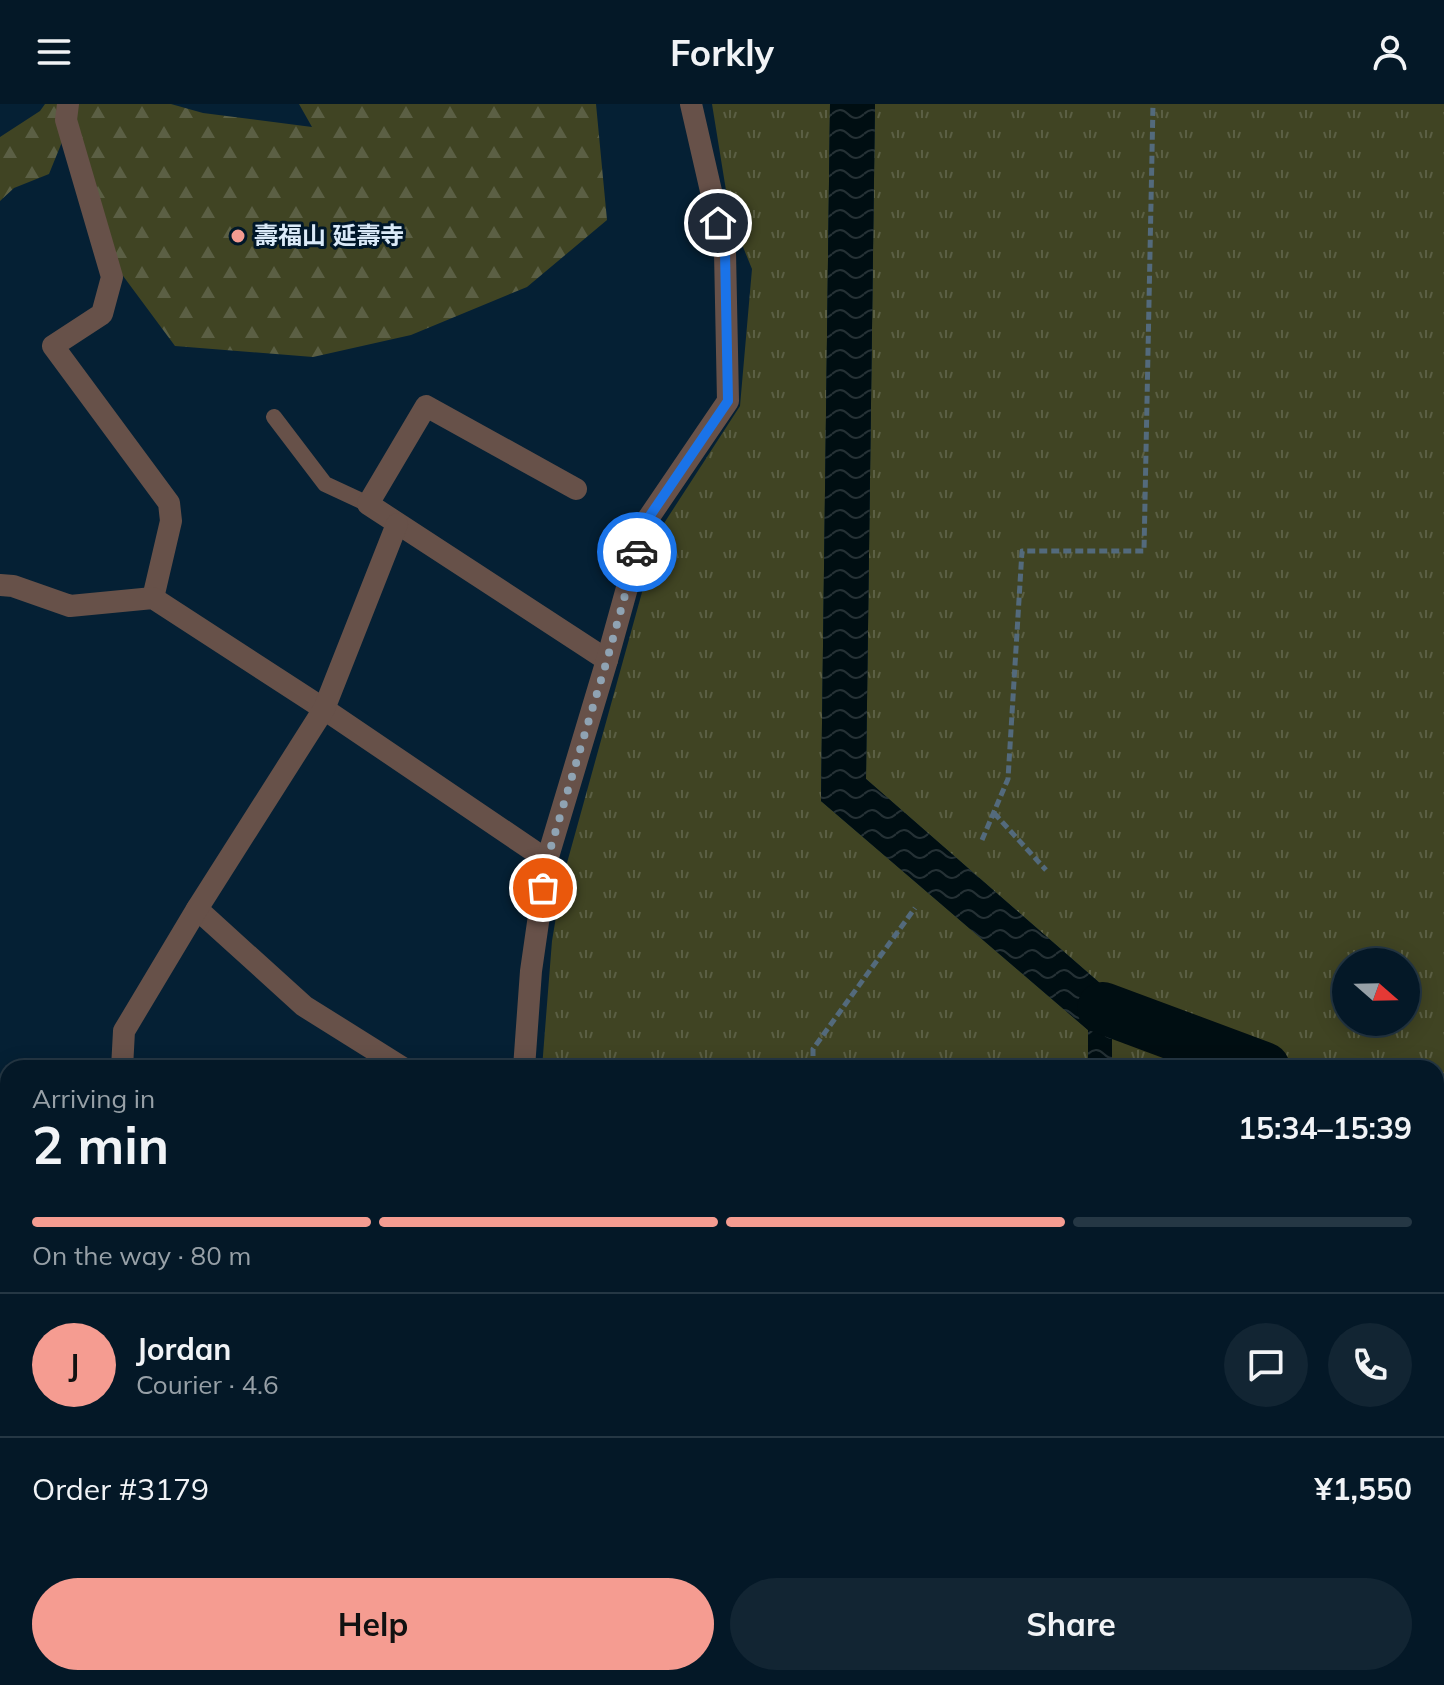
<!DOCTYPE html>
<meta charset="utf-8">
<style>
body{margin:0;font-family:Mulish,"Noto Sans JP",sans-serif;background:#122533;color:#f1f3f6;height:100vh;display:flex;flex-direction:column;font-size:30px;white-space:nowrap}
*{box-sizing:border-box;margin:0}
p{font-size:26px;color:#97a0a7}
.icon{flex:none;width:44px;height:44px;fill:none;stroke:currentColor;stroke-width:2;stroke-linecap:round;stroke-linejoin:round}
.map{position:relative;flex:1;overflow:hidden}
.sheet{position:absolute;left:0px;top:956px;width:1444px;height:626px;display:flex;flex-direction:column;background:#041827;border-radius:24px 24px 0 0;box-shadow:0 4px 20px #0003,0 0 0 2px #253744}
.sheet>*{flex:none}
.needle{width:52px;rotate:110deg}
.controls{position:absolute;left:1332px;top:844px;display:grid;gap:16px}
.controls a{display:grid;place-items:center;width:88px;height:88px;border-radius:50%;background:#041827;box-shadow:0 4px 20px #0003,0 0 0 2px #253744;font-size:40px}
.pin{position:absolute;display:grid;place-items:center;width:68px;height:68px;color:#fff;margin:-34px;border:4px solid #fff;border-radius:50%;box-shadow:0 2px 8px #0007}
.courier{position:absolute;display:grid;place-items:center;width:80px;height:80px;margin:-40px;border:6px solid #1a73e8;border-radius:50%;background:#fff;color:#222;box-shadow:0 2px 10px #0007}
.overview em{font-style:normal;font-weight:700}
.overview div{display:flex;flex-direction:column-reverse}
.overview{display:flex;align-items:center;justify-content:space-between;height:136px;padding:0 32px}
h1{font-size:52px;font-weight:700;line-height:60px}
.bar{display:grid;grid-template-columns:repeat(4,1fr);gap:12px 8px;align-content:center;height:96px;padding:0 32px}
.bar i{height:10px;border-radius:6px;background:#253744}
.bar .selected{background:#f59c91}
.bar p{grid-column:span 4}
.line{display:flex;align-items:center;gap:20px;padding:0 32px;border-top:2px solid #253744}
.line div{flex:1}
.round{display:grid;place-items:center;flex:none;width:84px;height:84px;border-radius:42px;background:#122533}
.primary-button{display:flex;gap:16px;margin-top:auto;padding:16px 32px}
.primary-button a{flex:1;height:92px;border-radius:48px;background:#f59c91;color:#111;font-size:32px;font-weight:700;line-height:92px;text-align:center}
.primary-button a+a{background:#122533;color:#f1f3f6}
header{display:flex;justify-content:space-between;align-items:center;height:104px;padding:0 32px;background:#041827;font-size:36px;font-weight:700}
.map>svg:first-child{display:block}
.grass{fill:url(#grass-tufts);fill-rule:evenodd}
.forest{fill:url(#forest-firs)}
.water{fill:url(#water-waves)}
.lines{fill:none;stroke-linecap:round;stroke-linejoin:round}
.river{stroke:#000e12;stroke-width:52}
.building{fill:url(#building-cross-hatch);stroke:#846c86;stroke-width:2}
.path{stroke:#536a7c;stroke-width:5;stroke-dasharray:8 4;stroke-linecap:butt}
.service{stroke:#675149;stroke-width:16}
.minor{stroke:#675149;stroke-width:22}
.tertiary{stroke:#675149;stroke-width:22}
.done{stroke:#8fa3b3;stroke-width:8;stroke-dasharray:0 14.4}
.route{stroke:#1a73e8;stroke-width:10}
.poi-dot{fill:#f59c91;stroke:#001729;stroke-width:3}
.labels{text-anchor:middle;stroke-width:6;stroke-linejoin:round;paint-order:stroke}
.poi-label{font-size:24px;font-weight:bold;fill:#daeaf8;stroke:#001729;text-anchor:start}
</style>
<header><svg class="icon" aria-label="menu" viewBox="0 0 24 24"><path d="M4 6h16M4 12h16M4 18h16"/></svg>Forkly<svg class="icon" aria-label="person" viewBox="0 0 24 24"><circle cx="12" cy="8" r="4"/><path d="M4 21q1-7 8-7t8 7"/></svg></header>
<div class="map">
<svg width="1444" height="1581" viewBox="0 0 1444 1581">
<defs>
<pattern id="grass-tufts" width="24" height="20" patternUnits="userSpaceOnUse" patternTransform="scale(2)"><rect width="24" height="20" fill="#404423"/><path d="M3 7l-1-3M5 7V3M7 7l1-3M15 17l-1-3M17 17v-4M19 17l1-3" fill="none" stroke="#5b5f44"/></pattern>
<pattern id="forest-firs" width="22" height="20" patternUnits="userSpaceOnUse" patternTransform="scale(2)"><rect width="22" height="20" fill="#404423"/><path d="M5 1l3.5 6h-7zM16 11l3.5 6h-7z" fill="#5b5f44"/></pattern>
<pattern id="water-waves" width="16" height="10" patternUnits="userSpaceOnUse" patternTransform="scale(2)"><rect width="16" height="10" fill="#000e12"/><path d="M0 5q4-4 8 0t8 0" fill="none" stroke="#253135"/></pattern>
<pattern id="building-cross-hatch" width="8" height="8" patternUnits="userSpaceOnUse" patternTransform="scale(2)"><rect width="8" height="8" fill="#553659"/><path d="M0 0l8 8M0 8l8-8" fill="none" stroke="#6d5372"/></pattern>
</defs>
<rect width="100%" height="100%" fill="#052034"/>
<!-- grass -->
<g class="grass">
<path d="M712,0H830L821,697L1088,926V964H542L552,837L562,777L659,427L740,302L752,165L730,111Z"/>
<path d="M875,0H1444V1021L1436,1018V964H1288L1133,908L866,675ZM1346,858H1406V918H1346Z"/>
<path d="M1118,924L1227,964H1112V931Z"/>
<path d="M1436,1041L1444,1044V1133H1436Z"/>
</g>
<!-- forest -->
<g class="forest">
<path d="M45,0H171L203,9L312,23L299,0H596L607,116L527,183L411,231L313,253L175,242L89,126L64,33L49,70L14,84L0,97V33L40,7Z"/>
<path d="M0,1030L8,1038V1165L0,1163Z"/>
</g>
<!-- water -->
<path class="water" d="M830,0H875L866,675L1133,908L1112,931V964H1088V926L821,697Z"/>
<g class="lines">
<!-- river -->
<g class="river">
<path d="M1103,904L1264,964"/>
<path d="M1436,1028L1444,1031"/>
</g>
</g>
<!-- building -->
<g class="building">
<rect x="586" y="1574" width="379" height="7"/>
<rect x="1201" y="1574" width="54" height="7"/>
<rect x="1356" y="1574" width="54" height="7"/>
</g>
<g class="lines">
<!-- path -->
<g class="path">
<path d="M994,709L1046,766"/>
<path d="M982,736L1008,675L1022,447H1144L1153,0"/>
<path d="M813,964V945L915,804"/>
</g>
<!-- service -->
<g class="service">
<path d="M274,313L325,380L368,400"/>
<path d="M1437,1581L1438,1514L1444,1493"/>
</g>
<!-- minor -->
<g class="minor">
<path d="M68,0L66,16L112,173L102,210L53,242L169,399L171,417L153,494"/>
<path d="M576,385L426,302L368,400L607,556"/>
<path d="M0,481L13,482L70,502L153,494L324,605L547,756"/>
<path d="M197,805L304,902L403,964"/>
<path d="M122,964L124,927L197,805L324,605L397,420"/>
<path d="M524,964L531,867L547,756L607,556L645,419L728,297L725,148L691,0"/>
<path d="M1436,1147H1444"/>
<path d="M0,1398L8,1399"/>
<path d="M73,1581L75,1574"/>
<path d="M1130,1581V1574"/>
</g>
<!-- tertiary -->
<path class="tertiary" d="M483,1581L484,1574"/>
</g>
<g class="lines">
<!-- done -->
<path class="done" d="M543,784L547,756L607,556L637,448"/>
<!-- route -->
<path class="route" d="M637,448L645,419L728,297L725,148L718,119"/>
</g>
<!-- markers -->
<circle class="poi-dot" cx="238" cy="132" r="8"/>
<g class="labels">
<!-- poi labels -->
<g class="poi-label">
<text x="254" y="140">壽福山 延壽寺</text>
</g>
</g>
</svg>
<div class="controls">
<a><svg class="needle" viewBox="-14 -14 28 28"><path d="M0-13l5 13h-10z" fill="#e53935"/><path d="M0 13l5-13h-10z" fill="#97a0a7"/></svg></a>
</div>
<div class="pin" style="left:543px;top:784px;background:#ea580c"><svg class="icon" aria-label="bag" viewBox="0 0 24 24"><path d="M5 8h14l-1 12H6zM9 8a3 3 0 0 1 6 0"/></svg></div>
<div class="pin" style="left:718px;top:119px;background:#1f2937"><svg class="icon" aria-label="home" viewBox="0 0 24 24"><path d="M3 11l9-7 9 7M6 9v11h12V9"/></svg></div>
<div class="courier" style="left:637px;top:448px"><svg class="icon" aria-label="car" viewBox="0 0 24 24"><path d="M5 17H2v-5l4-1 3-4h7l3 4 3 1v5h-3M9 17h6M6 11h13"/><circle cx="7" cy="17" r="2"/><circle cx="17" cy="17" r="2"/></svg></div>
<section class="sheet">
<div class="overview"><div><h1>2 min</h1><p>Arriving in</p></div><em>15:34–15:39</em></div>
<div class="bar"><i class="selected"></i><i class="selected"></i><i class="selected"></i><i></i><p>On the way · 80 m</p></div>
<div class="line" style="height:144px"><b class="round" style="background:#f59c91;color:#111">J</b><div><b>Jordan</b><p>Courier · 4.6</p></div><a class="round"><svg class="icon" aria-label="chat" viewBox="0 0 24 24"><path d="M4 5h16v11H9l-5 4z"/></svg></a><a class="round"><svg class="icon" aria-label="phone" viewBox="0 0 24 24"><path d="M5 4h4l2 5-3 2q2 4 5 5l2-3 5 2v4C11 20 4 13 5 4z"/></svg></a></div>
<div class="line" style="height:104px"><div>Order #3179</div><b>¥1,550</b></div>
<div class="primary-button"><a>Help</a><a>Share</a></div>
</section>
</div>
